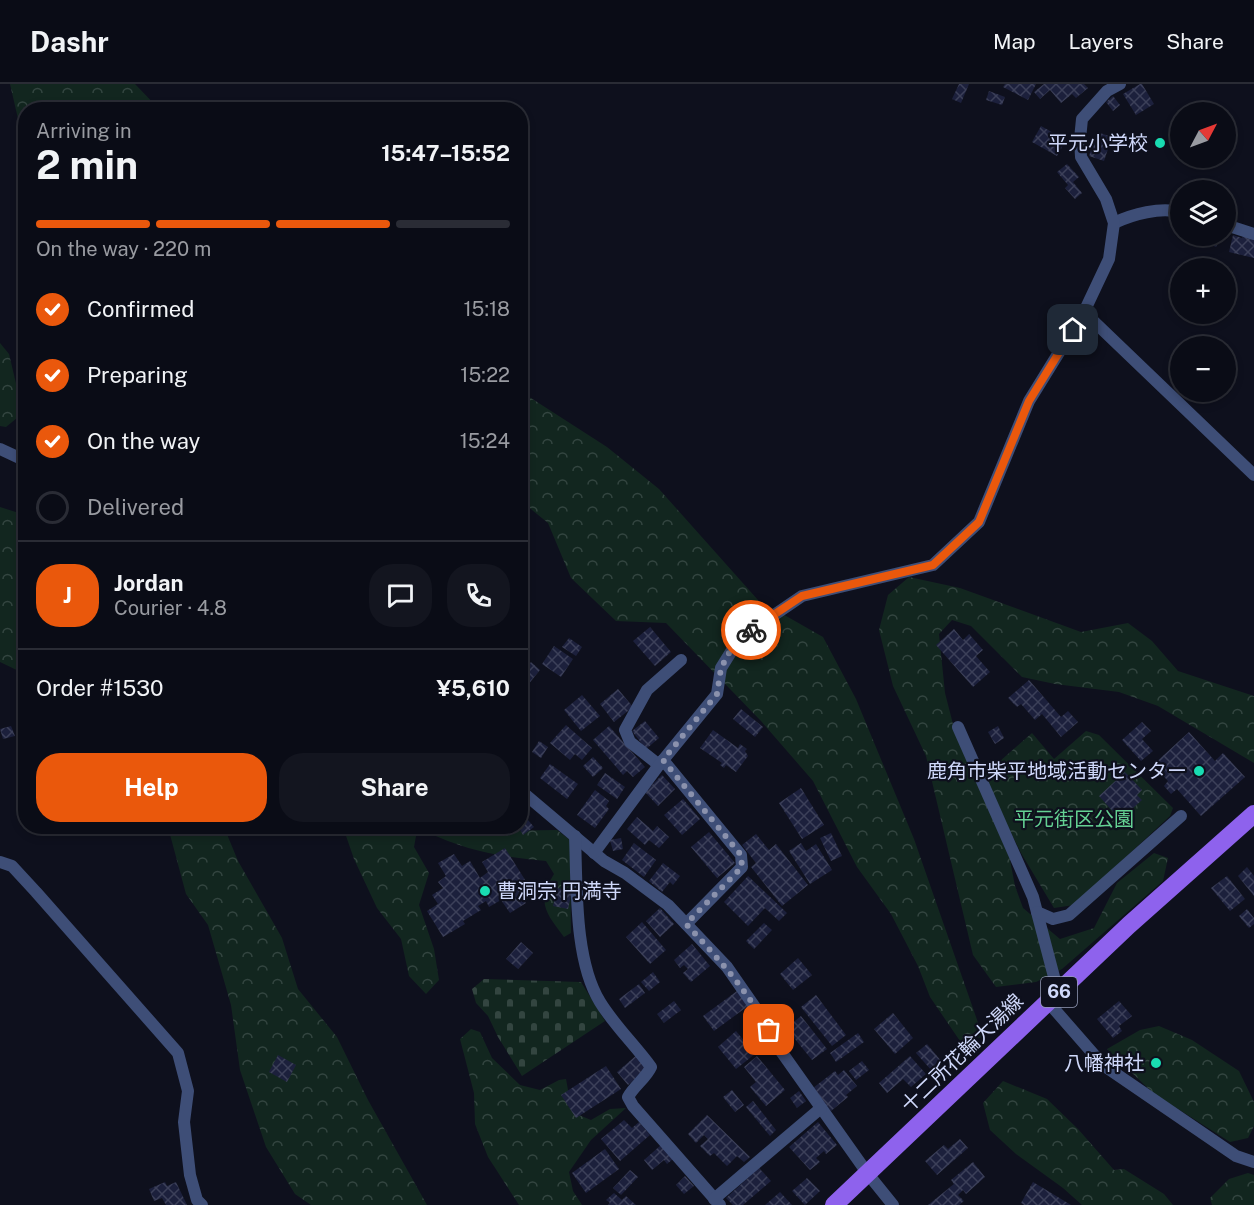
<!DOCTYPE html>
<meta charset="utf-8">
<style>
body{margin:0;font-family:"Public Sans","Noto Sans JP",sans-serif;background:#13151f;color:#f1f3f6;height:100vh;display:flex;flex-direction:column;font-size:22px;white-space:nowrap}
*{box-sizing:border-box;margin:0}
p{font-size:20px;color:#999ba1}
.icon{flex:none;width:33px;height:33px;fill:none;stroke:currentColor;stroke-width:2;stroke-linecap:round;stroke-linejoin:round}
.map{position:relative;flex:1;overflow:hidden}
.side{position:absolute;left:18px;top:18px;width:510px;height:732px;display:flex;flex-direction:column;background:#0a0c16;border-radius:24px;box-shadow:0 3px 9px #0003,0 0 0 2px #2a2c35}
.side>*{flex:none}
.needle{width:39px;rotate:49deg}
.fabs{position:absolute;left:1170px;top:18px;display:grid;gap:12px}
.fabs a{display:grid;place-items:center;width:66px;height:66px;border-radius:50%;background:#0a0c16;box-shadow:0 3px 9px #0003,0 0 0 2px #2a2c35;font-size:30px}
.pin{position:absolute;display:grid;place-items:center;width:51px;height:51px;color:#fff;margin:-26px;border-radius:12px;box-shadow:0 3px 9px #0006}
.courier{position:absolute;display:grid;place-items:center;width:60px;height:60px;margin:-30px;border:4px solid #ea580c;border-radius:50%;background:#fff;color:#222;box-shadow:0 2px 8px #0007}
.head em{font-style:normal;font-weight:700}
.head div{display:flex;flex-direction:column-reverse}
.head{display:flex;align-items:center;justify-content:space-between;height:102px;padding:0 18px}
h1{font-size:39px;font-weight:700;line-height:45px}
.bar{display:grid;grid-template-columns:repeat(4,1fr);gap:9px 6px;align-content:center;height:72px;padding:0 18px}
.bar i{height:8px;border-radius:4px;background:#2a2c35}
.bar .active{background:#ea580c}
.bar p{grid-column:span 4}
.line{display:flex;align-items:center;gap:15px;padding:0 18px;border-top:2px solid #2a2c35}
.line div{flex:1}
.round{display:grid;place-items:center;flex:none;width:63px;height:63px;border-radius:24px;background:#13151f}
ol{padding:0 18px;list-style:none}
li{display:flex;align-items:center;gap:18px;height:66px}
li p{margin-inline-start:auto}
li .icon{padding:6px;border-radius:50%;background:#ea580c;color:#fff;stroke-width:4}
li:last-child{color:#999ba1}
li i{width:33px;height:33px;border:3px solid #2a2c35;border-radius:50%}
.button{display:flex;gap:12px;margin-top:auto;padding:12px 18px}
.button a{flex:1;height:69px;border-radius:24px;background:#ea580c;color:#fff;font-size:24px;font-weight:700;line-height:69px;text-align:center}
.button a+a{background:#13151f;color:#f1f3f6}
header{display:flex;align-items:center;gap:36px;box-sizing:border-box;height:84px;padding:0 30px;background:#0a0c16;border-bottom:2px solid #2a2c35}
header strong{font-size:28px}
nav{display:flex;gap:33px;margin-inline-start:auto;font-size:21px}
.map>svg:first-child{display:block}
.forest{fill:url(#forest-crowns)}
.cemetery{fill:url(#cemetery-stones)}
.building{fill:url(#building-cross-hatch)}
.lines{fill:none;stroke-linecap:round;stroke-linejoin:round}
.street{stroke:#3e4e77;stroke-width:12}
.primary{stroke:#8e62ed;stroke-width:18}
.done{stroke:#8b92ad;stroke-width:6;stroke-dasharray:0 10.8}
.route{stroke:#ea580c;stroke-width:8}
.poi-dot{fill:#19dcb2;stroke:#0e101d;stroke-width:2}
.labels{text-anchor:middle;stroke-width:4.5;stroke-linejoin:round;paint-order:stroke}
.shield{fill:#0e101d;stroke:#959cb8;stroke-width:1.5}
.shield-label{font-size:18px;font-weight:bold;fill:#cfd8fa}
.poi-label{font-size:20px;fill:#cfd8fa;stroke:#0e101d;text-anchor:end}
.park-label{font-size:20px;fill:#64d193;stroke:#0e101d}
.street-label{font-size:20px;fill:#cfd8fa;stroke:#0e101d}
</style>
<header>
<strong>Dashr</strong>
<nav><a>Map</a><a>Layers</a><a>Share</a></nav>
</header>
<div class="map">
<svg width="1254" height="1121" viewBox="0 0 1254 1121">
<defs>
<pattern id="forest-crowns" width="20" height="18" patternUnits="userSpaceOnUse" patternTransform="scale(1.5)"><rect width="20" height="18" fill="#12261f"/><path d="M2 6a3 3 0 1 1 6 0M12 15a3 3 0 1 1 6 0" fill="none" stroke="#334540"/></pattern>
<pattern id="cemetery-stones" width="16" height="16" patternUnits="userSpaceOnUse" patternTransform="scale(1.5)"><rect width="16" height="16" fill="#12261f"/><path d="M2 7V4a2 2 0 0 1 4 0v3zM10 15v-3a2 2 0 0 1 4 0v3z" fill="#334540"/></pattern>
<pattern id="building-cross-hatch" width="8" height="8" patternUnits="userSpaceOnUse" patternTransform="scale(1.5)"><rect width="8" height="8" fill="#1c203c"/><path d="M0 0l8 8M0 8l8-8" fill="none" stroke="#3c4059"/></pattern>
</defs>
<rect width="100%" height="100%" fill="#0e101d"/>
<!-- forest -->
<g class="forest">
<path d="M10,0H135L159,25L26,26L25,65Z"/>
<path d="M0,259L9,270L23,329L6,343L0,342Z"/>
<path d="M520,307L607,363L659,405L758,516L823,553L856,615L914,755L983,953L960,957L930,913L918,882L891,830L857,783L813,697L761,637L666,539L616,537L571,494L548,439L521,417Z"/>
<path d="M0,423L25,431V590L0,578Z"/>
<path d="M909,493L960,504L1081,548L1128,539L1152,557L1178,587L1254,612V679L1158,622L1119,608L1055,600L1022,593L971,542L952,536L939,550L945,609L954,644L1004,745L1015,802L1023,824L1060,855L1094,844L1117,799L1154,769L1168,774L1163,797L1062,885L1036,898L996,903L973,871L926,672L893,602L879,546L888,511Z"/>
<path d="M1086,647L1099,651L1173,724L1170,732L1074,821L1054,824L1021,769L983,692L1032,649L1054,675Z"/>
<path d="M456,742L481,747L557,746L570,756L571,849L564,853C546,829 536,819 554,790L546,777C501,773 466,767 425,747L416,752L414,763L429,789L419,821L434,865L439,896L426,910L409,892L401,855L377,824L354,775L343,743Z"/>
<path d="M168,743H224L238,777L282,854L298,905L337,953L368,1016L427,1121H311L295,1110L266,1063L240,986L231,921L208,841L186,810Z"/>
<path d="M1159,942L1192,956L1239,987L1254,1018V1042L1248,1054L1230,1058L1153,1009L1107,965L1140,946Z"/>
<path d="M471,945L480,948L492,974L520,1001L540,1006L559,996L566,995L568,1006V1022L574,1029L591,1036L610,1025L626,1024L591,1056L569,1088L573,1107L582,1121H519L488,1073L475,1040L474,1009L460,955Z"/>
<path d="M1003,997L1047,1015L1078,1045L1114,1086L1124,1085L1164,1110L1173,1121H1082L1063,1104L1016,1070L990,1046L983,1019Z"/>
<path d="M1248,1089L1254,1091V1121H1212L1210,1114L1229,1095Z"/>
</g>
<!-- cemetery -->
<path class="cemetery" d="M484,895L581,898L605,937L522,992L498,953L488,932L476,919L472,905Z"/>
<!-- building -->
<g class="building">
<path d="M959,0H969L961,19L952,15Z"/>
<path d="M1005,0H1036L1028,16L1003,3Z"/>
<path d="M1044,0H1084L1088,4L1076,14L1072,10L1061,19L1050,6L1040,15L1034,8Z"/>
<path d="M1140,0H1142L1154,20L1136,31L1123,10Z"/>
<path d="M989,7L1005,13L1002,21L986,16Z"/>
<path d="M1113,12L1120,21L1113,27L1106,18Z"/>
<path d="M1041,42L1066,56L1057,72L1032,58Z"/>
<path d="M1097,48L1112,53L1104,77L1089,72Z"/>
<path d="M1067,80L1079,93L1073,98L1082,109L1075,115L1065,104L1068,101L1057,88Z"/>
<path d="M1244,149L1254,151V174L1229,168L1233,151L1242,154Z"/>
<path d="M1191,152H1221L1216,163Z"/>
<path d="M650,543L671,568L655,582L633,557Z"/>
<path d="M954,545L963,556L969,550L983,566L976,572L990,588L973,603L936,561Z"/>
<path d="M569,554L582,563L576,572L562,563Z"/>
<path d="M554,562L573,575L561,593L542,580Z"/>
<path d="M531,578L540,586L527,602L520,597V592Z"/>
<path d="M1029,596L1061,633L1068,627L1078,638L1061,653L1042,630L1035,636L1021,620L1017,623L1008,614Z"/>
<path d="M618,605L633,623L614,638L600,620Z"/>
<path d="M582,611L600,632L581,647L564,626Z"/>
<path d="M741,625L763,643L755,653L733,635Z"/>
<path d="M645,637L659,654L646,665L632,647Z"/>
<path d="M1142,638L1151,647L1142,655L1153,667L1141,677L1122,656Z"/>
<path d="M566,641L592,664L582,676L575,670L570,676L550,659Z"/>
<path d="M11,642L15,652L3,655L0,645Z"/>
<path d="M609,642L645,683L633,693L627,687L623,691L593,656Z"/>
<path d="M998,642L1004,654L995,660L988,648Z"/>
<path d="M713,646L738,664L740,660L747,665L745,667L748,672L736,688L726,681L724,684L720,681L722,679L700,664Z"/>
<path d="M1189,648L1215,677L1223,669L1245,693L1201,732L1177,705L1171,710L1164,702L1168,697L1153,681Z"/>
<path d="M539,657L548,663L541,674L532,668Z"/>
<path d="M593,673L603,684L593,693L583,682Z"/>
<path d="M550,680L578,700L567,715L540,694Z"/>
<path d="M1125,688L1142,706L1137,711L1142,716L1124,732L1119,726L1115,730L1099,712Z"/>
<path d="M605,689L625,703L617,715L597,701Z"/>
<path d="M662,691L675,705L658,722L645,708Z"/>
<path d="M801,704L824,741L802,755L779,719Z"/>
<path d="M595,706L609,717L606,722L609,725L595,744L577,731Z"/>
<path d="M683,715L700,735L682,751L664,731Z"/>
<path d="M637,733L653,747L657,742L669,753L659,764L649,756L645,761L627,745Z"/>
<path d="M528,736L534,743L523,751L518,742H520Z"/>
<path d="M709,748L735,779L717,794L691,763Z"/>
<path d="M831,749L842,772L831,777L820,754Z"/>
<path d="M756,750L769,766L776,760L808,801L782,822L751,783L756,779L742,761Z"/>
<path d="M621,754L623,765L613,767L610,756Z"/>
<path d="M634,759L656,776L644,793L622,776Z"/>
<path d="M801,759L806,767L816,760L832,786L810,800L789,767Z"/>
<path d="M505,764L534,810L524,817L526,819L510,829L501,816L489,823L486,817L478,822L481,826L463,837L465,840L443,853L427,827L438,820L432,811L443,804L438,798L446,792L438,779L454,770L462,782L470,777L480,794L488,788L482,778Z"/>
<path d="M663,779L680,792L673,801L670,798L662,808L649,797Z"/>
<path d="M1247,783L1254,792V812L1238,792Z"/>
<path d="M748,792L787,829L779,837L765,824L748,842L724,818Z"/>
<path d="M1227,792L1245,815L1230,827L1211,804Z"/>
<path d="M557,804L572,807L568,825L553,822Z"/>
<path d="M660,824L674,840L660,853L646,837Z"/>
<path d="M1247,825L1254,834V840L1249,844L1239,832Z"/>
<path d="M642,838L666,866L650,880L626,853Z"/>
<path d="M764,839L772,846L754,865L746,857Z"/>
<path d="M521,858L533,869L518,885L506,875Z"/>
<path d="M692,860L710,882L691,898L683,889L688,885L684,881L680,884L674,876Z"/>
<path d="M798,874L812,891L793,906L780,890Z"/>
<path d="M653,888L660,898L649,907L641,898Z"/>
<path d="M639,900L645,909L625,924L619,915Z"/>
<path d="M737,907L748,922L714,947L703,932Z"/>
<path d="M816,911L846,951L832,962L801,923Z"/>
<path d="M674,917L681,926L664,939L657,930Z"/>
<path d="M1119,917L1132,932L1119,942L1122,947L1113,954L1097,935Z"/>
<path d="M893,929L913,954L895,970L874,945Z"/>
<path d="M801,932L827,965L812,976L786,944Z"/>
<path d="M736,947L755,970L736,985L718,963Z"/>
<path d="M858,949L864,958L836,978L830,969Z"/>
<path d="M927,960L942,978L932,987L916,969Z"/>
<path d="M638,970L649,983L628,1001L617,988Z"/>
<path d="M278,971L296,981L287,998L269,988Z"/>
<path d="M757,972L785,1006L766,1022L750,1003L756,998L744,983Z"/>
<path d="M910,972L926,990L911,1003L903,995L887,1009L879,999Z"/>
<path d="M862,977L869,986L856,996L849,987Z"/>
<path d="M606,982L621,1005L576,1034L561,1011Z"/>
<path d="M844,986L857,1002L846,1011L848,1013L831,1027L813,1004L835,987L838,991Z"/>
<path d="M732,1006L744,1021L735,1028L723,1013Z"/>
<path d="M799,1007L806,1017L797,1024L790,1014Z"/>
<path d="M753,1017L776,1046L770,1052L746,1023Z"/>
<path d="M707,1031L750,1073L744,1078L737,1072L727,1082L714,1069L710,1072L700,1062L708,1055L704,1051L696,1059L688,1050Z"/>
<path d="M624,1036L632,1044L639,1038L650,1051L620,1077L601,1055Z"/>
<path d="M818,1038L837,1061L826,1070L824,1067L816,1074L820,1078L810,1086L789,1063Z"/>
<path d="M960,1055L968,1064L937,1091L925,1077L944,1061L948,1065Z"/>
<path d="M661,1061L673,1075L667,1080L664,1076L652,1086L644,1076Z"/>
<path d="M605,1065L619,1085L586,1109L572,1089Z"/>
<path d="M973,1078L985,1093L966,1110L963,1106L958,1111L964,1117L959,1121H928L954,1100L951,1096Z"/>
<path d="M759,1084L771,1097L743,1121H733L726,1114Z"/>
<path d="M630,1086L638,1093L621,1111L613,1104Z"/>
<path d="M685,1092L694,1102L684,1110L676,1101Z"/>
<path d="M807,1094L820,1107L805,1121L792,1107Z"/>
<path d="M165,1098L167,1102L176,1098L187,1121H166L162,1114L154,1117L149,1105Z"/>
<path d="M1033,1098L1071,1121H1024L1021,1119Z"/>
<path d="M780,1108L792,1121H765Z"/>
<path d="M614,1109L622,1116L626,1112L636,1121H608L610,1119L606,1116Z"/>
</g>
<g class="lines">
<!-- street -->
<g class="street">
<path d="M1114,139C1133,130 1160,123 1180,128"/>
<path d="M1226,141L1254,150"/>
<path d="M1084,228L1254,391"/>
<path d="M0,365L26,377"/>
<path d="M958,643L1033,813L1058,908"/>
<path d="M663,676L741,771L742,783L686,840"/>
<path d="M659,681L630,658L625,646L647,606L681,576"/>
<path d="M520,706L604,777L625,789L668,821L727,883L759,929L778,963L868,1090L893,1121"/>
<path d="M575,752C577,801 574,876 600,918C614,941 635,961 651,983C646,994 634,1002 628,1013L633,1022L720,1121"/>
<path d="M594,769L659,681L717,610L721,584L739,555L802,512L933,481L979,438L1029,317L1084,228L1109,175L1114,139L1106,115L1081,73L1080,55L1082,35L1107,7L1120,0"/>
<path d="M0,778L12,782L36,808L178,969L188,1007L184,1038L190,1091L197,1116L202,1121"/>
<path d="M1037,828L1053,835L1069,831L1181,732"/>
<path d="M1048,918L1103,981L1236,1072L1254,1078"/>
<path d="M714,1115L821,1024"/>
</g>
<!-- primary -->
<path class="primary" d="M834,1121L1129,841L1254,730"/>
</g>
<g class="lines">
<!-- done -->
<path class="done" d="M751,546L739,555L729,569L721,584L717,610L663,676L741,771L742,783L686,840C717,873 747,906 769,946"/>
<!-- route -->
<path class="route" d="M751,546L802,512L933,481L979,438L1029,317L1073,246"/>
</g>
<!-- markers -->
<g class="poi-dot">
<circle cx="1160" cy="59" r="6"/>
<circle cx="1199" cy="687" r="6"/>
<circle cx="485" cy="807" r="6"/>
<circle cx="1156" cy="979" r="6"/>
</g>
<g class="labels">
<!-- shield labels -->
<rect class="shield" x="1041" y="893" width="36" height="30" rx="4.5"/>
<g class="shield-label">
<text x="1059" y="914">66</text>
</g>
<!-- poi labels -->
<g class="poi-label">
<text x="1148" y="66">平元小学校</text>
<text x="1187" y="694">鹿角市柴平地域活動センター</text>
<text x="497" y="814" text-anchor="start">曹洞宗 円満寺</text>
<text x="1144" y="986">八幡神社</text>
</g>
<!-- park labels -->
<g class="park-label">
<text x="1074" y="742">平元街区公園</text>
</g>
<!-- street labels -->
<g class="street-label">
<text transform="translate(962 969) rotate(-44)" y="7">十二所花輪大湯線</text>
</g>
</g>
</svg>
<div class="fabs">
<a><svg class="needle" viewBox="-14 -14 28 28"><path d="M0-13l5 13h-10z" fill="#e53935"/><path d="M0 13l5-13h-10z" fill="#999ba1"/></svg></a>
<a><svg class="icon" aria-label="layers" viewBox="0 0 24 24"><path d="M12 4l9 5-9 5-9-5zM3 14l9 5 9-5"/></svg></a>
<a>+</a>
<a>−</a>
</div>
<div class="pin" style="left:769px;top:946px;background:#ea580c"><svg class="icon" aria-label="bag" viewBox="0 0 24 24"><path d="M5 8h14l-1 12H6zM9 8a3 3 0 0 1 6 0"/></svg></div>
<div class="pin" style="left:1073px;top:246px;background:#1f2937"><svg class="icon" aria-label="home" viewBox="0 0 24 24"><path d="M3 11l9-7 9 7M6 9v11h12V9"/></svg></div>
<div class="courier" style="left:751px;top:546px"><svg class="icon" aria-label="bike" viewBox="0 0 24 24"><circle cx="6" cy="16" r="4"/><circle cx="18" cy="16" r="4"/><path d="M6 16l4-8h5l3 8M10 8l3 8H6M13 5h3"/></svg></div>
<section class="side">
<div class="head"><div><h1>2 min</h1><p>Arriving in</p></div><em>15:47–15:52</em></div>
<div class="bar"><i class="active"></i><i class="active"></i><i class="active"></i><i></i><p>On the way · 220 m</p></div>
<ol>
<li><svg class="icon" aria-label="check" viewBox="0 0 24 24"><path d="M5 12l5 5 9-10"/></svg>Confirmed<p>15:18</p></li>
<li><svg class="icon" aria-label="check" viewBox="0 0 24 24"><path d="M5 12l5 5 9-10"/></svg>Preparing<p>15:22</p></li>
<li><svg class="icon" aria-label="check" viewBox="0 0 24 24"><path d="M5 12l5 5 9-10"/></svg>On the way<p>15:24</p></li>
<li><i></i>Delivered</li>
</ol>
<div class="line" style="height:108px"><b class="round" style="background:#ea580c;color:#fff">J</b><div><b>Jordan</b><p>Courier · 4.8</p></div><a class="round"><svg class="icon" aria-label="chat" viewBox="0 0 24 24"><path d="M4 5h16v11H9l-5 4z"/></svg></a><a class="round"><svg class="icon" aria-label="phone" viewBox="0 0 24 24"><path d="M5 4h4l2 5-3 2q2 4 5 5l2-3 5 2v4C11 20 4 13 5 4z"/></svg></a></div>
<div class="line" style="height:78px"><div>Order #1530</div><b>¥5,610</b></div>
<div class="button"><a>Help</a><a>Share</a></div>
</section>
</div>
